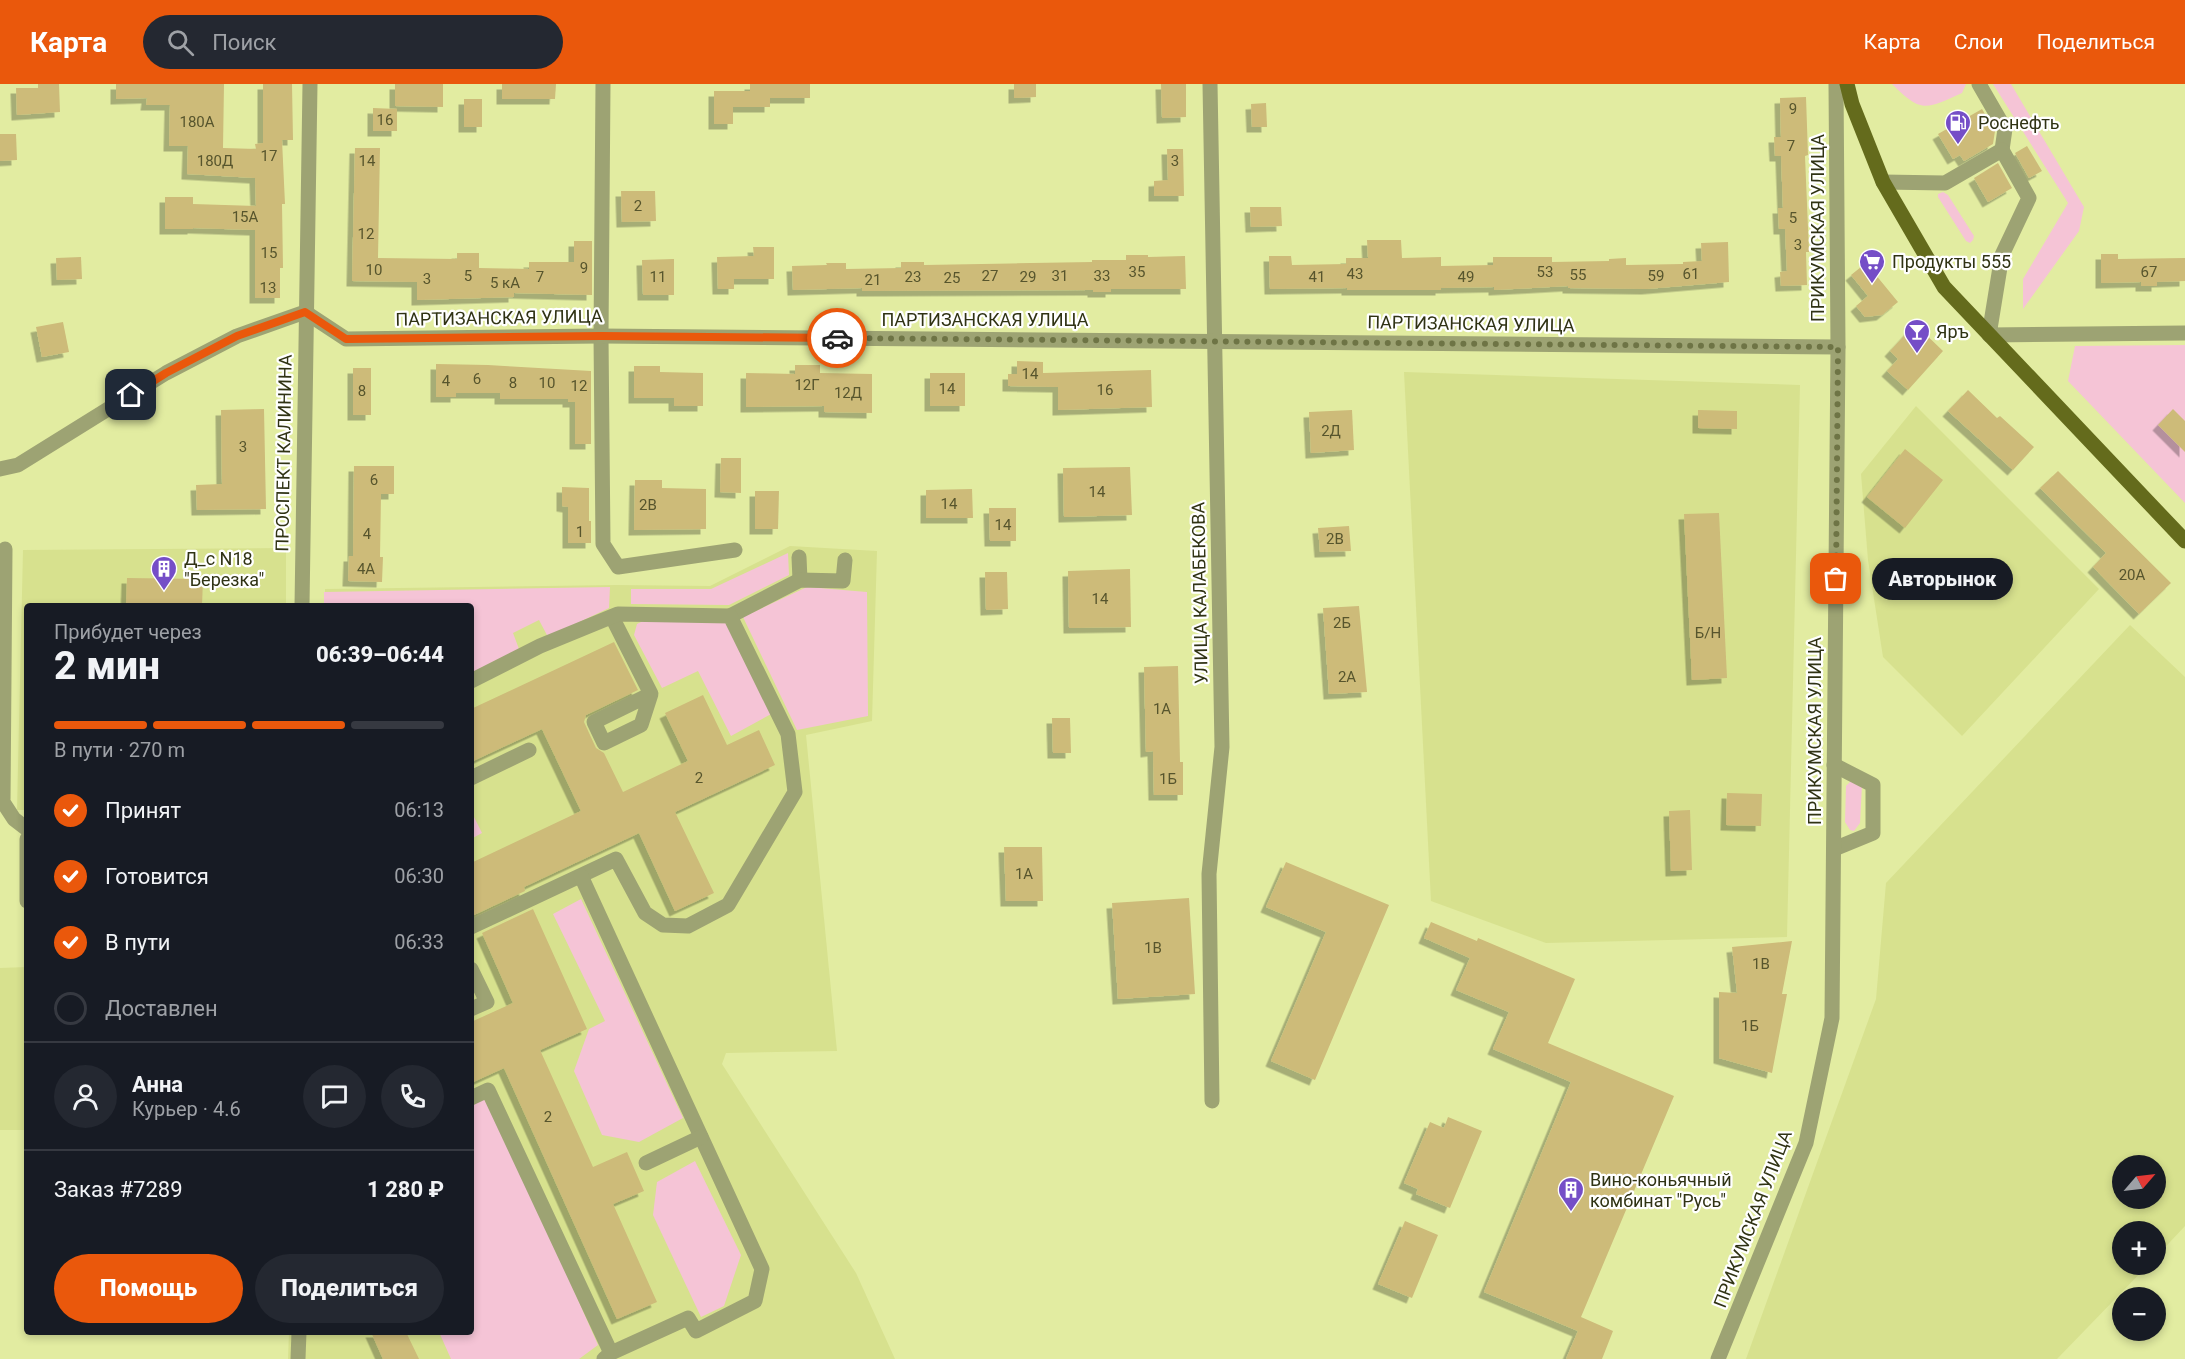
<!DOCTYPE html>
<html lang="ru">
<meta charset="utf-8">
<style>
body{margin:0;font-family:Roboto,sans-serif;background:#242831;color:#f1f3f6;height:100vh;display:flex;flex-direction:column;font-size:22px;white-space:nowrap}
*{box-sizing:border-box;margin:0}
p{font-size:20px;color:#9ea1a6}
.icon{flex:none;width:33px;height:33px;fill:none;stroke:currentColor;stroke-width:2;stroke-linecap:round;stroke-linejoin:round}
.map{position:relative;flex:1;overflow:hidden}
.sheet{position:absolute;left:24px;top:519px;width:450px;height:732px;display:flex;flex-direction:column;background:#171b24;border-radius:6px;box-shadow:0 3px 9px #0003}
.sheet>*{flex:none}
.needle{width:39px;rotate:62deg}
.controls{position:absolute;left:2112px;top:1071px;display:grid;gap:12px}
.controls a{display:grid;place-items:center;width:54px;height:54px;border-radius:50%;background:#171b24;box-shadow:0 3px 9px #0003;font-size:30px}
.pin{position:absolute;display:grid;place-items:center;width:51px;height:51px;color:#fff;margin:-26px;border-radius:12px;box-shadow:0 3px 9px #0006}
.courier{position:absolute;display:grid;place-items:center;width:60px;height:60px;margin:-30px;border:4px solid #ea580c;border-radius:50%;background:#fff;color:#222;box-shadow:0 2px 8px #0007}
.bubble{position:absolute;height:42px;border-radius:21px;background:#171b24;box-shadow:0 3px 9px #0003;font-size:20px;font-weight:800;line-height:42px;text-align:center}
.head em{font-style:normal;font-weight:800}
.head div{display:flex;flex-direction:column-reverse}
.head{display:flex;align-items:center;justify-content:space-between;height:102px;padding:0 30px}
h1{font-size:39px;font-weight:800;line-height:45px}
.bar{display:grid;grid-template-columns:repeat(4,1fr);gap:9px 6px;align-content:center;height:72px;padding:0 30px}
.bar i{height:8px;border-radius:4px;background:#363941}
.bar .selected{background:#ea580c}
.bar p{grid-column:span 4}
.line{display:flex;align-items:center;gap:15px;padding:0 30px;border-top:2px solid #363941}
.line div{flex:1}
.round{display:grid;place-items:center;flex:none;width:63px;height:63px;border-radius:32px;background:#242831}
ol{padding:0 30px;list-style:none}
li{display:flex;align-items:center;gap:18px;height:66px}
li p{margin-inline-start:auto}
li .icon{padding:6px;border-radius:50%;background:#ea580c;color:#fff;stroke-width:4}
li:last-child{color:#9ea1a6}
li i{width:33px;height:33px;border:3px solid #363941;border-radius:50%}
.button{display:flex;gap:12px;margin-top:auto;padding:12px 30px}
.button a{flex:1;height:69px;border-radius:36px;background:#ea580c;color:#fff;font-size:24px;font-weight:800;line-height:69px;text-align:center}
.button a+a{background:#242831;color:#f1f3f6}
header{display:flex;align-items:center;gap:36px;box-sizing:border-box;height:84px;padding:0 30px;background:#ea580c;color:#fff}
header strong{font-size:28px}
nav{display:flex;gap:33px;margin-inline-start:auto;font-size:21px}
.search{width:420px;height:54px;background:#242831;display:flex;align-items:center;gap:15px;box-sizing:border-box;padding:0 21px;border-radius:33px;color:#9ea1a6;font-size:22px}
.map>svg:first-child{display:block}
.built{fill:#d7e18e;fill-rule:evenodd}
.green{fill:#f5c4d6}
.building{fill:#cdbb79;filter:url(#shadow)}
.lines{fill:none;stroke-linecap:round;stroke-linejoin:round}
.minor{stroke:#9da373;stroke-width:15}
.major{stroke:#646b1c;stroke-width:15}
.done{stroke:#6e7445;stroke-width:6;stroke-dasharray:0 10.8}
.route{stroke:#ea580c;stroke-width:8}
.labels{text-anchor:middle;stroke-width:4.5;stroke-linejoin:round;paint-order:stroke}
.number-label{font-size:15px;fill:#57552d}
.poi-label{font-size:18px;fill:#303314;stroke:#fff;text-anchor:start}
.street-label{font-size:18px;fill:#303314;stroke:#fff}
</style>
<header>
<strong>Карта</strong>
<div class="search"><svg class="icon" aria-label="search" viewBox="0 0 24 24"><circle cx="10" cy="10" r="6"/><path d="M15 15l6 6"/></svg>Поиск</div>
<nav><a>Карта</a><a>Слои</a><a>Поделиться</a></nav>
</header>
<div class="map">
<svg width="2185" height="1275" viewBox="0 0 2185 1275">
<defs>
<filter id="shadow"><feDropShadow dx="-5.5" dy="5.5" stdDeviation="0" flood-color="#0004"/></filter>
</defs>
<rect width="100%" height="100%" fill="#e2eca1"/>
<!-- built -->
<g class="built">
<path d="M1404,288L1800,301L1787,853L1546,859L1431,817Z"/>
<path d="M1916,322L2099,505L1962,652L1883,573L1868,476L1861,390Z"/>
<path d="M790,462L877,467L872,637L806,651L837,967L726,969L722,980L856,1189L895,1275H288L289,1248H471V522H325V505L617,501L710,502Z"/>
<path d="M286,464V522H27V726H17L23,466Z"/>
<path d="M2130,541L2185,593V1142L2156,1173V1148H2122V1180L2148,1181L2057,1275H1746L1876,915L1886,799ZM2122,1082H2156V1114H2122Z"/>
<path d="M27,883V1046H0V884Z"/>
</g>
<!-- green -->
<g class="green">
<path d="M1892,0H1966L1962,9C1926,25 1922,30 1892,0Z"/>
<path d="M1993,0H2011L2084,123L2079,147L2023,225V195L2068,119Z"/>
<path d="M1943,108L1948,111L1974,152L1973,156L1970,159L1966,157L1938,113V110Z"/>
<path d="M2185,261V419L2068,297L2075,262Z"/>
<path d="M788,469L789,491L729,521L631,520V505H711Z"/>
<path d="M610,503L609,524L548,553L539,536L513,549L519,565L471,589V522H324V508Z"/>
<path d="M807,503L867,508L868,632L797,646L743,533Z"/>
<path d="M647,535L726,537L773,629L731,652L698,587L662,604L634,551L637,540Z"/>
<path d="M1852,696L1862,701L1860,739L1854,747L1850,746L1845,738L1846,702Z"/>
<path d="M471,727L482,749L471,755Z"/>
<path d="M581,815L683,1034L639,1058L602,1051L574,987L589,945L605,937L553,830Z"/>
<path d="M484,1003L598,1261L579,1275H451L439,1248H471V1009Z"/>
<path d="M695,1077L741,1171L724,1222L701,1233L653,1131L657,1098Z"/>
</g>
<!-- building -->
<g class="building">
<path d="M38,0H59L60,28L17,31L16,4H38Z"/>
<path d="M116,0H224L223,64L256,65L255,60L263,59V0H292L293,56H282L285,120H282L283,184H280V214H255V146L193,144V145H165V113H193V120L256,122L255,94L187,90L188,62H169L170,21H146L147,14L116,15Z"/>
<path d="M395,0H443V23L395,22Z"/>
<path d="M502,0H556L555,15H502Z"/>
<path d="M750,0H810V14H770V23H733V40H714V7H750Z"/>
<path d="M1014,0H1036V13L1014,14Z"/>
<path d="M1161,0H1186V33L1162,34Z"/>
<path d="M1806,13L1808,71L1805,72L1809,168H1806L1807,201L1781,202L1780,188L1787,187L1785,145H1779L1778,124H1783L1781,72H1775L1774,53H1781L1780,14Z"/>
<rect x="464" y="15" width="18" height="28"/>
<path d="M1266,19L1267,43H1252L1251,20Z"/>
<path d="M373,24L397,25V47H373Z"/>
<path d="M1982,25L1995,47L1993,60L1964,77L1960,71L1953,75L1938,50Z"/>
<path d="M0,50H16L17,76L0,77Z"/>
<path d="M2027,62L2042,87L2029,94L2015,69Z"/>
<path d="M355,64H380L378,174L457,175V169H479V184L529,185V178H574V157H592V211L514,209V213L417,216V198L352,197Z"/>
<path d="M1167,65H1183L1184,112H1154V97L1168,96Z"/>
<path d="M1998,79L2012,104L1988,118L1974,94Z"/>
<path d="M621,107H655L656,137L622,138Z"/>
<path d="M1250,123H1281L1282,142L1251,143Z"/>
<path d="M1367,156H1401L1402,174L1441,173V182L1493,181V173H1552V178L1609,177V175L1626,174V181L1683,180V178L1702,177L1701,159L1728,158L1729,198L1647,205L1568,204V202L1494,206V203L1441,204V206H1347V204L1270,205L1269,172H1291L1292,181L1346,180V174H1368Z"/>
<path d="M753,163H774V195H734V205H718L717,173L754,172Z"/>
<path d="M2101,170H2118V175L2185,174V197L2157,198V202H2141V198L2101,199Z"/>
<path d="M1126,171H1148V173L1185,172L1186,205H1111V208H1093V206L862,207V204L793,206L792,182L827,181L826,179H846V185L901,184V178H924V181L1092,178V176H1126Z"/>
<path d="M81,173L82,195L57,196L56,174Z"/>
<path d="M674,175V211H643L642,176Z"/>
<path d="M1866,179L1898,218L1882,231L1865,233L1856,222L1868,212L1851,191Z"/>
<path d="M63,238L69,268L42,273L36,243Z"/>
<path d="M1915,240L1943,267L1908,306L1887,287L1898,275L1890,267Z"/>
<path d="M1017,277L1043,278V289L1151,286L1152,323L1058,326V303L1008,302V290H1017Z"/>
<path d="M436,280L488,281L591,287V360H575V318H568V315H500V309H456V313H436Z"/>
<path d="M795,281H820V289L872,290V329L824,328V322L746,323V289L795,290Z"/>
<path d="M634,282H660V288L703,289V322H674V314H634Z"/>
<rect x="353" y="284" width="18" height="47"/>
<rect x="930" y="289" width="35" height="33"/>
<path d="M1968,306L1997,334L2000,332L2034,363L2013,386L1948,327Z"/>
<path d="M264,325L266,425L197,426L196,401L222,400L221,326Z"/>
<path d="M2173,325L2185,337V368L2158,341Z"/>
<path d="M1352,326L1354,366L1311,369L1309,328Z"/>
<path d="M1698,326L1737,327V345L1698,344Z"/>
<path d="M1905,365L1943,396L1905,444L1867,413Z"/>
<path d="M721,374H741V409L720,408Z"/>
<path d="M354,382H394V410H381L380,473H383L382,498L348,497L349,472H353Z"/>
<path d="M1130,383L1132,431L1064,433L1063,384Z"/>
<path d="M2058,387L2171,499L2139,530L2093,483L2106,469L2040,404Z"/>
<path d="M635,396H662V404L706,405V445L634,446Z"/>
<path d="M562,403L589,404V437H591V459H568V423L562,422Z"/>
<path d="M972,405L973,434H926V406Z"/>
<path d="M755,407H779L778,445H755Z"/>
<path d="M989,424H1016V457H990Z"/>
<path d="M1719,429L1727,594L1692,596L1684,430Z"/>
<path d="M1349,442L1351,467L1320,468L1318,444Z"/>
<path d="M1130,485L1131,543L1069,544L1068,487Z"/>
<path d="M985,488H1007L1008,525L986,526Z"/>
<path d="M127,494L203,495L202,522H126Z"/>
<path d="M1359,522L1367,608L1329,610L1323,524Z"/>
<path d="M614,558L638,606L586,631L584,638L596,664L604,669L623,708L688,677L665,629L703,611L727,661L759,646L775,681L675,728L714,809L675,827L639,749L524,803L525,807L474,831L471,824V779L581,727L542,645L471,678V625Z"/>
<path d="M1178,582L1180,678H1183V711H1154L1153,667L1146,668L1144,583Z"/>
<path d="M1052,634H1070L1071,669H1053Z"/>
<path d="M1727,709L1762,710L1761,742L1726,741Z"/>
<path d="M1690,726L1692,786L1671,787L1669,727Z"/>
<path d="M1004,763H1042L1043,817H1006Z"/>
<path d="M1286,778L1389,821L1315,996L1271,977L1326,848L1266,823Z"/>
<path d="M1189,814L1195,910L1118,915L1112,819Z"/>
<path d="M533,825L587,945L540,966L593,1083L627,1068L644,1107L613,1120L657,1218L617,1235L504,984L471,999V938L513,919L482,849Z"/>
<path d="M1431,838L1477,857L1478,854L1575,895L1548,959L1674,1012L1581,1233L1613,1247L1602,1275H1566L1578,1247L1484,1208L1571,998L1493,965L1509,928L1456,906L1470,874L1424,854Z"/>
<path d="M1792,857L1782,910H1787L1772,989L1719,974V908L1737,909L1732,863Z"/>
<path d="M1448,1033L1482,1047L1450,1124L1416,1110L1418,1105L1404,1099L1430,1038L1444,1044Z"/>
<path d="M1405,1137L1438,1151L1412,1214L1378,1200Z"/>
<path d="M371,1248H406L419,1275H383Z"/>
</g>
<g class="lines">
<!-- minor -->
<g class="minor">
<path d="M603,0L601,252L603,460L618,483L735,466"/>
<path d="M1210,0L1222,663L1209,790L1212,1017"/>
<path d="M1979,0L2005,45L2002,66"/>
<path d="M1883,98L1945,99L2002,66L2029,114L2002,171L1989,251L2185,249"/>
<path d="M0,385L18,381L166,289L237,252L305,228L346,255L601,252L1838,263"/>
<path d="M5,465L3,718L14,735L27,745"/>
<path d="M799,473L800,496"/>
<path d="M302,522L310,0"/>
<path d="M730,532L800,496L843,497L845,476"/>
<path d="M612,533L651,610L594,638L604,659L641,641L651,610"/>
<path d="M471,597L540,562L618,530L730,532L788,650L795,708L728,821L688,842L663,841L645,829L616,775L471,843"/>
<path d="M1834,681L1873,701V749L1834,765"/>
<path d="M471,694L529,666"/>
<path d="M27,755V817"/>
<path d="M581,792L762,1185L755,1217L696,1247L688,1234L611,1269L604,1275"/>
<path d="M471,885L487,918L471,925"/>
<path d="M471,1014L488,1006L611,1269"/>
<path d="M646,1079L701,1053"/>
<path d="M298,1275L299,1248"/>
<path d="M1718,1275L1806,1059L1832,934L1838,263L1836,0"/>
</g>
<!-- major -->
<path class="major" d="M1847,0L1852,20L1883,98L1944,203L2185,457"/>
</g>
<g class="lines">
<!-- done -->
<path class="done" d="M837,254L1838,263L1836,495"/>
<!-- route -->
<path class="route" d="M131,311L166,289L237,252L305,228L346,255L601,252L837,254"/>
</g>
<!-- icons -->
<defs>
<symbol id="fuel-pin" viewBox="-11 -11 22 30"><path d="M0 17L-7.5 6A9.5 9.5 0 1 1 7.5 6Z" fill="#754ec7" stroke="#fff"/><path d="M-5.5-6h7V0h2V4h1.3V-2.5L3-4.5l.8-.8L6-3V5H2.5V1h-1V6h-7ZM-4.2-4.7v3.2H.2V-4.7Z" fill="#fff"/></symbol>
<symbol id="supermarket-pin" viewBox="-11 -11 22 30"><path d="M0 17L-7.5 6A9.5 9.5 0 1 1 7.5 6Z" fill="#754ec7" stroke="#fff"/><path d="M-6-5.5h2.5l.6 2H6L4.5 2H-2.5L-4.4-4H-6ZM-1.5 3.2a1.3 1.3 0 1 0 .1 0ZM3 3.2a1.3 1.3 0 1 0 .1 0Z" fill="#fff"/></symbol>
<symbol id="bar-pin" viewBox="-11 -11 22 30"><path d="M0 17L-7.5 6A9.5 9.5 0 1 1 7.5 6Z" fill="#754ec7" stroke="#fff"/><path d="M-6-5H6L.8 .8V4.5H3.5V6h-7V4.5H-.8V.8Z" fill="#fff"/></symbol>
<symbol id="building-pin" viewBox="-11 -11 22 30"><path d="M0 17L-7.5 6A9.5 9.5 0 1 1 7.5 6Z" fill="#754ec7" stroke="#fff"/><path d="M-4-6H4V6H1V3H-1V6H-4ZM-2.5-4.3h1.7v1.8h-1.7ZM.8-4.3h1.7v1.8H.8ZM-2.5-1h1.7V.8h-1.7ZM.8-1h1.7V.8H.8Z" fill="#fff"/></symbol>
</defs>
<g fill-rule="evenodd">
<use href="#fuel-pin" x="1943" y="24" width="30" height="40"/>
<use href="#supermarket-pin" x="1857" y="163" width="30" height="40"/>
<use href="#bar-pin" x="1902" y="233" width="30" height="40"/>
<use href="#building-pin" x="149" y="470" width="30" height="40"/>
<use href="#building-pin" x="1556" y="1091" width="30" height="40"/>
</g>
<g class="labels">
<!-- number labels -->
<g class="number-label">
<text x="1793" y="30">9</text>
<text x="385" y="41">16</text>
<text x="197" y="43">180А</text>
<text x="1791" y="67">7</text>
<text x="269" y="77">17</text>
<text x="215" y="82">180Д</text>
<text x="367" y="82">14</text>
<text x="1175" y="82">3</text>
<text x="638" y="127">2</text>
<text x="245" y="138">15А</text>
<text x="1793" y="139">5</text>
<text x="366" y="155">12</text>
<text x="1798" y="166">3</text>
<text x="269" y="174">15</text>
<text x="584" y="189">9</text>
<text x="374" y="191">10</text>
<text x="1137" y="193">35</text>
<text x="1545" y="193">53</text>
<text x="2149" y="193">67</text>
<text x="1355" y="195">43</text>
<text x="1691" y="195">61</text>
<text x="1578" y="196">55</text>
<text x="468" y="197">5</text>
<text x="990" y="197">27</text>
<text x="1060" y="197">31</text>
<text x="1102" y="197">33</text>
<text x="1656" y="197">59</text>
<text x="540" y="198">7</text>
<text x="658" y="198">11</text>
<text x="913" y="198">23</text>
<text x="1028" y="198">29</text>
<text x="1317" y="198">41</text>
<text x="1466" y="198">49</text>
<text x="952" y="199">25</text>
<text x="427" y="200">3</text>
<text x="873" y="201">21</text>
<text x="505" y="204">5 кА</text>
<text x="268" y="209">13</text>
<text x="1030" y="295">14</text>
<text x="477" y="300">6</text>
<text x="446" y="302">4</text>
<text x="513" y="304">8</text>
<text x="547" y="304">10</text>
<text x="807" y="306">12Г</text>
<text x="579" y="307">12</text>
<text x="947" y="310">14</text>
<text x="1105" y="311">16</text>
<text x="362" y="312">8</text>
<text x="848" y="314">12Д</text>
<text x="1331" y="352">2Д</text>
<text x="243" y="368">3</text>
<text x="374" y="401">6</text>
<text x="1097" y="413">14</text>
<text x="949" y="425">14</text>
<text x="648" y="426">2В</text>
<text x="1003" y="446">14</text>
<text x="580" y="453">1</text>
<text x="367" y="455">4</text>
<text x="1335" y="460">2В</text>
<text x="366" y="490">4А</text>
<text x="2132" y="496">20А</text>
<text x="1100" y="520">14</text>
<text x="1342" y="544">2Б</text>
<text x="1708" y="554">Б/Н</text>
<text x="1347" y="598">2А</text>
<text x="1162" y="630">1А</text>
<text x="699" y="699">2</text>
<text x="1168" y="700">1Б</text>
<text x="1024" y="795">1А</text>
<text x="1153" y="869">1В</text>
<text x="1761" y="885">1В</text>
<text x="1750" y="947">1Б</text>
<text x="548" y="1038">2</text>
</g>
<!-- poi labels -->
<g class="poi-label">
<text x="1978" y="45">Роснефть</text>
<text x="1892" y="184">Продукты 555</text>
<text x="1936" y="254">Яръ</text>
<text x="184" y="481">Д_с N18<tspan x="184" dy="21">"Березка"</tspan></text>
<text x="1590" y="1102">Вино-коньячный<tspan x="1590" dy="21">комбинат "Русь"</tspan></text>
</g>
<!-- street labels -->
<g class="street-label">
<text transform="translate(1818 144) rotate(-90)" y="6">ПРИКУМСКАЯ УЛИЦА</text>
<text transform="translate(499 234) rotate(-1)" y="6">ПАРТИЗАНСКАЯ УЛИЦА</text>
<text x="985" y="242">ПАРТИЗАНСКАЯ УЛИЦА</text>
<text transform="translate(1471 240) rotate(1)" y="6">ПАРТИЗАНСКАЯ УЛИЦА</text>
<text transform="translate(284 369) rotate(-89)" y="6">ПРОСПЕКТ КАЛИНИНА</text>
<text transform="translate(1200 509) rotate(-91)" y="6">УЛИЦА КАЛАБЕКОВА</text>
<text transform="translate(1815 647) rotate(-90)" y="6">ПРИКУМСКАЯ УЛИЦА</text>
<text transform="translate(1753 1135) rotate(-69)" y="6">ПРИКУМСКАЯ УЛИЦА</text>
</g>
</g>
</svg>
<div class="controls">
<a><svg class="needle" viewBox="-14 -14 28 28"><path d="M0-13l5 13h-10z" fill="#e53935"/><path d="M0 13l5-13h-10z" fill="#9ea1a6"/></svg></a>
<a>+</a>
<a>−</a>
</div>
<div class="pin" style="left:1836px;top:495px;background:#ea580c"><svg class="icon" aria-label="bag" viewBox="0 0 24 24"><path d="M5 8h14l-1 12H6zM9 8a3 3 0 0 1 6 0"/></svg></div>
<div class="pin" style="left:131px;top:311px;background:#1f2937"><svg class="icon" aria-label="home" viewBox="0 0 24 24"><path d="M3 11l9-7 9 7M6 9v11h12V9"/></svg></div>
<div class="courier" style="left:837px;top:254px"><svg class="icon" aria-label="car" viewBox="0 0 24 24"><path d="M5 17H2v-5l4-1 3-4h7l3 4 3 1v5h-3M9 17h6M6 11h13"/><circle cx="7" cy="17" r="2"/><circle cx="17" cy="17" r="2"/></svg></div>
<div class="bubble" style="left:1872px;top:474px;width:141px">Авторынок</div>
<section class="sheet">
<div class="head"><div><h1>2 мин</h1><p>Прибудет через</p></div><em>06:39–06:44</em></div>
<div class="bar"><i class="selected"></i><i class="selected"></i><i class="selected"></i><i></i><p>В пути · 270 m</p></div>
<ol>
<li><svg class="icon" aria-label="check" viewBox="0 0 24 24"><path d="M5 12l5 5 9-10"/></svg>Принят<p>06:13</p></li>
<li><svg class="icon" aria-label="check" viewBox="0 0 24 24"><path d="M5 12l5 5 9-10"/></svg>Готовится<p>06:30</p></li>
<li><svg class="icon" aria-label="check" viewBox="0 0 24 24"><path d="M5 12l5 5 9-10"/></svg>В пути<p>06:33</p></li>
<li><i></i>Доставлен</li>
</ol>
<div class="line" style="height:108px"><a class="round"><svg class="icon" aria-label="person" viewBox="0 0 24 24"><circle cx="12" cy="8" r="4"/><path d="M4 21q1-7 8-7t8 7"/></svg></a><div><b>Анна</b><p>Курьер · 4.6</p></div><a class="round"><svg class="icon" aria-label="chat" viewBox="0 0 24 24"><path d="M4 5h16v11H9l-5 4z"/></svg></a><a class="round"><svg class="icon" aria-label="phone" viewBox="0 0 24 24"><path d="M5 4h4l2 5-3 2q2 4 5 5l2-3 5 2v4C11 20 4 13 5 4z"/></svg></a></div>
<div class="line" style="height:78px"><div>Заказ #7289</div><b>1 280 ₽</b></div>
<div class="button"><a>Помощь</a><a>Поделиться</a></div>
</section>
</div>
